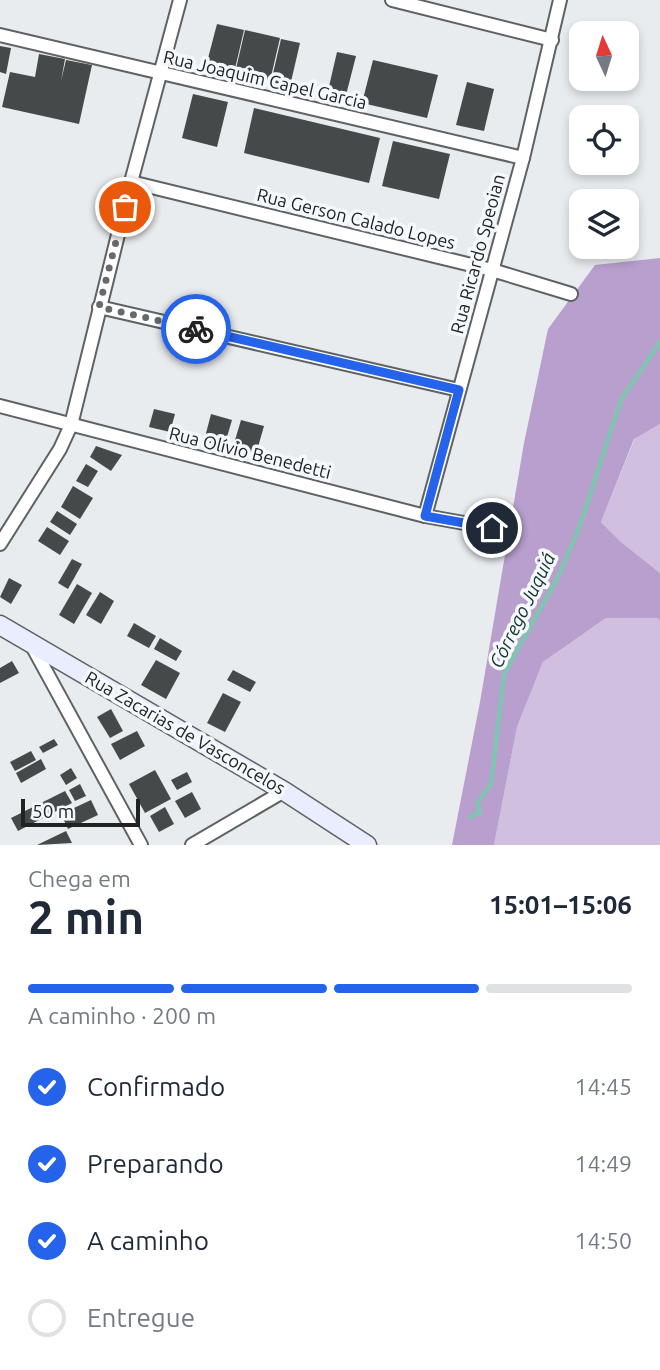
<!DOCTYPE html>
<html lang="pt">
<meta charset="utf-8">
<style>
body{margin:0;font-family:Ubuntu,sans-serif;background:#f6f6f7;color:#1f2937;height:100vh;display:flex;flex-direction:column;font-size:26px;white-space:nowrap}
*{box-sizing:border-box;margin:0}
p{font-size:23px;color:#747a83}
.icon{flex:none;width:38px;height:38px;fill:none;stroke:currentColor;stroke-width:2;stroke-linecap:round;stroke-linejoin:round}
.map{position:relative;height:845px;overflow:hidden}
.panel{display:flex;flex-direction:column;background:#fff;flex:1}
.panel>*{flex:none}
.needle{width:46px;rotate:356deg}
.fabs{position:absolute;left:569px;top:21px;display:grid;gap:14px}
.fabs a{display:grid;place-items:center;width:70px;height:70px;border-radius:14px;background:#fff;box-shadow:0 4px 10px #0003;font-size:35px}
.scale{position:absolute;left:21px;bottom:18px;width:119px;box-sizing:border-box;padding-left:7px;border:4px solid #212224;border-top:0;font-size:19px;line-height:24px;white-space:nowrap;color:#212224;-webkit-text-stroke:5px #f5f9fc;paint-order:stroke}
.pin{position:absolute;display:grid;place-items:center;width:60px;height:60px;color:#fff;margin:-30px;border:4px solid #fff;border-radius:50%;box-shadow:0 2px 7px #0007}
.courier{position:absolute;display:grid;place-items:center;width:70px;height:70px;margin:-35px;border:5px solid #2563eb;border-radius:50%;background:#fff;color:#222;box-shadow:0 2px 9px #0007}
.overview em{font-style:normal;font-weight:700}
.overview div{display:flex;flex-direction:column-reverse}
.overview{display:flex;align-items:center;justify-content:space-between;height:119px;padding:0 28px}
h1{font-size:46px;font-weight:700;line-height:52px}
.bar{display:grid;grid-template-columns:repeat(4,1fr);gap:10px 7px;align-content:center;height:84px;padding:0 28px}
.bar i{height:9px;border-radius:5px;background:#e0e1e3}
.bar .on{background:#2563eb}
.bar p{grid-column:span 4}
ol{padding:0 28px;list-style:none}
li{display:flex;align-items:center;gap:21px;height:77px}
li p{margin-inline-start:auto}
li .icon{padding:7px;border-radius:50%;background:#2563eb;color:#fff;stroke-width:4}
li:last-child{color:#747a83}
li i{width:38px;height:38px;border:4px solid #e0e1e3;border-radius:50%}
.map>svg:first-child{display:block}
.green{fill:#d1bfe0}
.forest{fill:#b89fce}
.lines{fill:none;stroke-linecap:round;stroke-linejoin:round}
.stream{stroke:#81c4b1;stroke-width:4.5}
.building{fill:#45494a}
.street-casing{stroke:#5f6265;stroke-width:16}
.secondary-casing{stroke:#5f6265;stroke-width:21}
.street{stroke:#fff;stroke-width:12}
.secondary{stroke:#eaedfd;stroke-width:18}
.done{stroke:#67696b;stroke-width:7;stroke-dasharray:0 12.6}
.route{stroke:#2563eb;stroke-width:9}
.labels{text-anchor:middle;stroke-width:7;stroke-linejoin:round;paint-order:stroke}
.street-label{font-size:18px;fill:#212224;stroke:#f5f9fc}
.water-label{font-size:19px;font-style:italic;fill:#12332b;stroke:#f5f9fc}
</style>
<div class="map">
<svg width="660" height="845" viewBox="0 0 660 845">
<rect width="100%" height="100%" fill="#e8ecef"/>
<!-- green -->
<g class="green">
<path d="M660,424V573L621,542L601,522L635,438Z"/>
<path d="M606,618H657L660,620V845H494L517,727L543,662Z"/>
</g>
<!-- forest -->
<path class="forest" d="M660,258V424L634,439L601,522L621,542L660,573V620L657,618H606L543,662L517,727L494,845H452L480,702L524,443L548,329L595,265Z"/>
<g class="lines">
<!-- stream -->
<path class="stream" d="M470,817L480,812L477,803L491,784L504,674L558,577L579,528L621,400L660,342"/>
</g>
<!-- building -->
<g class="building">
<path d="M217,24L244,30L234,73L206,66Z"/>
<path d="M245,30L280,38L270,81L235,73Z"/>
<path d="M281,39L300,43L290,86L271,82Z"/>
<path d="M0,46L11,48L6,74L0,72Z"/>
<path d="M337,52L356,56L345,99L327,95Z"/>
<path d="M39,54L65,59L61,81L66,60L92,65L79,124L2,107L10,72L35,77Z"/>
<path d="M373,60L438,75L427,118L362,103Z"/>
<path d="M467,82L494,89L484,131L456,125Z"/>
<path d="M193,94L228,102L217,147L182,138Z"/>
<path d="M254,108L380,138L369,183L244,153Z"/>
<path d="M393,141L450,154L439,199L382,186Z"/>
<path d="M154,409L175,414L170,432L149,427Z"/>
<path d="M211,414L232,420L224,447L204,441Z"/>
<path d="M241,420L264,426L256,454L233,447Z"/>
<path d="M96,446L122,455L111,471L90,457Z"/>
<path d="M86,464L98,471L88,487L76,481Z"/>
<path d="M73,486L93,498L80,519L61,507Z"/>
<path d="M57,511L77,524L70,535L50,522Z"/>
<path d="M47,527L69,541L60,555L38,541Z"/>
<path d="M72,559L82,564L68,589L58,583Z"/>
<path d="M9,578L22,585L11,604L0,597Z"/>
<path d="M77,584L92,593L74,624L59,615Z"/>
<path d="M100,592L114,601L101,624L86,615Z"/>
<path d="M134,623L156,636L149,648L127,636Z"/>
<path d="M160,638L182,651L176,661L154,649Z"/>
<path d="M156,660L180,673L166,699L141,685Z"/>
<path d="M12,661L19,673L0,683V668Z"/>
<path d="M233,670L256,682L250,692L227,680Z"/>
<path d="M223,693L241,702L225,732L207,723Z"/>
<path d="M111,709L123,731L110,738L97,717Z"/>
<path d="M137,731L145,746L120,760L111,744Z"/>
<path d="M54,739L58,745L43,753L39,747Z"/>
<path d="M31,751L36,760L15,771L10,762Z"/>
<path d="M41,759L46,769L21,783L16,773Z"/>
<path d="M71,768L77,778L66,785L60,775Z"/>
<path d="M155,770L171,799L145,813L129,784Z"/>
<path d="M187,772L192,782L177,790L171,780Z"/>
<path d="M80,784L86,796L75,801L69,790Z"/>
<path d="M65,791L72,803L18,831L11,818Z"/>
<path d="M192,792L201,809L185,818L175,801Z"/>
<path d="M91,800L98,815L68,829L61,814Z"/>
<path d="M165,807L174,824L159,832L150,816Z"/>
<path d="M66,831L72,843L37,845Z"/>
</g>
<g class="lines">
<defs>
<g id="street">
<path d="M392,0L552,40"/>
<path d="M0,35L523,158"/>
<path d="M131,182L492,270L571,294"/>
<path d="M99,307L459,390"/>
<path d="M0,406L425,516L492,528"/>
<path d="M425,516L523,158L560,0"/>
<path d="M0,544L60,449L71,425L131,182L180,0"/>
<path d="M31,644L141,845"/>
<path d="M192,845L284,791"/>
</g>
<path id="secondary" d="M0,625L284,791L367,845"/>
</defs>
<!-- street casing -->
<use href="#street" class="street-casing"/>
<!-- secondary casing -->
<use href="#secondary" class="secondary-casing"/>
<!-- street -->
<use href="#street" class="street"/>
<!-- secondary -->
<use href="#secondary" class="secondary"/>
</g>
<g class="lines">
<!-- done -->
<path class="done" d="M125,207L99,307L196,329"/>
<!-- route -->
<path class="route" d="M196,329L459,390L425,516L492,528"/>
</g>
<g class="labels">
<!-- street labels -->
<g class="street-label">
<text transform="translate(265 80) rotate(13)" y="6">Rua Joaquim Capel Garcia</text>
<text transform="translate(356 219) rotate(14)" y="6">Rua Gerson Calado Lopes</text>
<text transform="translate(478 254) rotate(-75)" y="6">Rua Ricardo Speoian</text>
<text transform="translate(250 453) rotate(14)" y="6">Rua Olívio Benedetti</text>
<text transform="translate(185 733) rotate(30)" y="6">Rua Zacarias de Vasconcelos</text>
</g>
<!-- water labels -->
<g class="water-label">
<text transform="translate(522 610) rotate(-64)" y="7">Córrego Juquiá</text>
</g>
</g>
</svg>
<div class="fabs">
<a><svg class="needle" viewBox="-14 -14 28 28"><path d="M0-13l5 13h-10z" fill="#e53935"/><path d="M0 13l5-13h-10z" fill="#747a83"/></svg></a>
<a><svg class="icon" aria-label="locate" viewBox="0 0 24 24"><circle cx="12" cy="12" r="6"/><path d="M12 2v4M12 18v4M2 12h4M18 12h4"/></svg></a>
<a><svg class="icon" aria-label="layers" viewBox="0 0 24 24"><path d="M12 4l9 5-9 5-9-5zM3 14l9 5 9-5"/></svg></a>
</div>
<div class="scale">50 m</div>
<div class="pin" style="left:125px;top:207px;background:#ea580c"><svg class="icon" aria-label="bag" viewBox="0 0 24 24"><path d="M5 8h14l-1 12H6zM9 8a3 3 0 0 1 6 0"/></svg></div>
<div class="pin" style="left:492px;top:528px;background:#1f2937"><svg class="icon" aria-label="home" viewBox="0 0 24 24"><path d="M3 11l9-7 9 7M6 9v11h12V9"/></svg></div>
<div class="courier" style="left:196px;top:329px"><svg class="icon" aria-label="bike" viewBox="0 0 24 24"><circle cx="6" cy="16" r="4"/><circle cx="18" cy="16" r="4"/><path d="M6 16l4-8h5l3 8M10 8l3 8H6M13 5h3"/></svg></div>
</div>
<section class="panel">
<div class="overview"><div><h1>2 min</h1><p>Chega em</p></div><em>15:01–15:06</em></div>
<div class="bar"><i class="on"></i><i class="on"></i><i class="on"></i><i></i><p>A caminho · 200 m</p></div>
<ol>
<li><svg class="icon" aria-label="check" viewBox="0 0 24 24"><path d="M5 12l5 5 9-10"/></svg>Confirmado<p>14:45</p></li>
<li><svg class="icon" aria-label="check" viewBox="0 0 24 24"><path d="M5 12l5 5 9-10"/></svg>Preparando<p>14:49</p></li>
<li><svg class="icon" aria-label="check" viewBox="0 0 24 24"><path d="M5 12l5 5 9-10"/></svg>A caminho<p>14:50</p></li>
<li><i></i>Entregue</li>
</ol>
</section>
